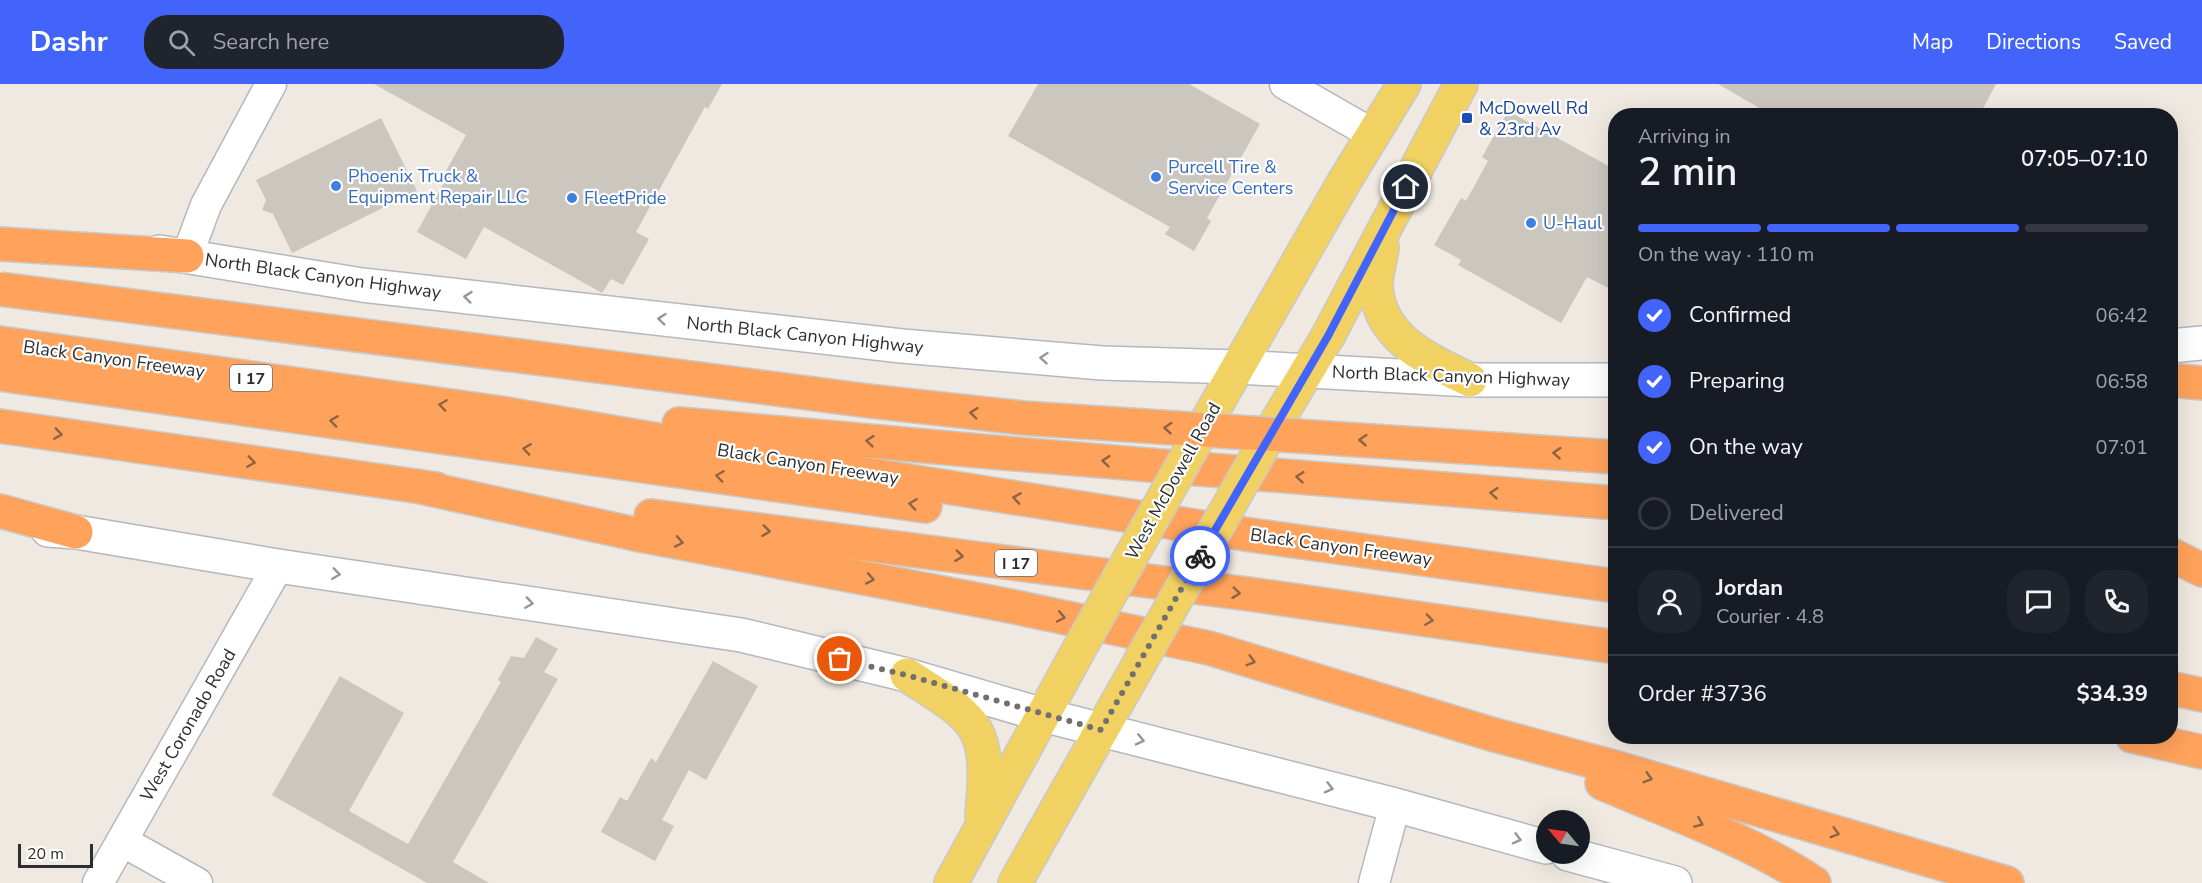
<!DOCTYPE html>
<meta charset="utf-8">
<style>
body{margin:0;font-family:"Nunito Sans",sans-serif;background:#20242c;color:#f1f3f6;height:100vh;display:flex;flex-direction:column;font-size:22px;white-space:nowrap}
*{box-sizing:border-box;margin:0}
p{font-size:20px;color:#9ea1a6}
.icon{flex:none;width:33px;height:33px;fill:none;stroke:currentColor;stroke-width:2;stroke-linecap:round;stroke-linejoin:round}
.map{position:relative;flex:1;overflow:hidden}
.side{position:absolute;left:1608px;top:24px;width:570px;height:636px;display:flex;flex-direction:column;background:#171b24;border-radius:24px;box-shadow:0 6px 24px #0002}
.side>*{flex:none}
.needle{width:39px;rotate:299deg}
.tools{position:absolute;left:1536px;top:726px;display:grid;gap:12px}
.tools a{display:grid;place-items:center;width:54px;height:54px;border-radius:50%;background:#171b24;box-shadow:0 6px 24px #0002;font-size:30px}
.scale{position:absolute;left:18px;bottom:15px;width:75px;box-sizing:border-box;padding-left:6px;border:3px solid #2e2e2e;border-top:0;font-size:16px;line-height:21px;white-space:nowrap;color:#2e2e2e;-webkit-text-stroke:4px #fff;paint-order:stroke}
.pin{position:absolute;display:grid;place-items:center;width:51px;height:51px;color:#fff;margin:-26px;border:3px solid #fff;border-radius:50%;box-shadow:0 2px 6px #0007}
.courier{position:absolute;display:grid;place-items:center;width:60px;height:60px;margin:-30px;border:4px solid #4264fb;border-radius:50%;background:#fff;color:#222;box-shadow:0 2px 8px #0007}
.overview em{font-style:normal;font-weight:600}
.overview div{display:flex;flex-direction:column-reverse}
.overview{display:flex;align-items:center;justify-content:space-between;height:102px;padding:0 30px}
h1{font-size:39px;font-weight:600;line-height:45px}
.bar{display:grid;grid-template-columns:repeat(4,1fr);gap:9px 6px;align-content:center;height:72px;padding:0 30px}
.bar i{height:8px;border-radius:4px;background:#363941}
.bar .current{background:#4264fb}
.bar p{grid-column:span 4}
.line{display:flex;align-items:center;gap:15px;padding:0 30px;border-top:2px solid #363941}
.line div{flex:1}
.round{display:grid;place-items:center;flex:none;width:63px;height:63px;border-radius:24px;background:#20242c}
ol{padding:0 30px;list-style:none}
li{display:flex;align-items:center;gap:18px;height:66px}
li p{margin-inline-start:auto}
li .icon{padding:6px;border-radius:50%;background:#4264fb;color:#fff;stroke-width:4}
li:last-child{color:#9ea1a6}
li i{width:33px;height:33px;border:3px solid #363941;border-radius:50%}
header{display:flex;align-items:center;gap:36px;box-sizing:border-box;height:84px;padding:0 30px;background:#4264fb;color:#fff}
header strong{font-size:28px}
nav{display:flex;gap:33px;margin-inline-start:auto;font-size:21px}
.search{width:420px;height:54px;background:#20242c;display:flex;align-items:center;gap:15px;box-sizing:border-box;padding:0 21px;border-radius:24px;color:#9ea1a6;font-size:22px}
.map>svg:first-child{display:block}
.building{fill:#cbc7bf}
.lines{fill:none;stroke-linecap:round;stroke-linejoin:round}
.street-casing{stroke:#b4b7c1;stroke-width:33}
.secondary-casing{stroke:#b4b7c1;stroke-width:36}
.primary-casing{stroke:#c9c9c9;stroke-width:36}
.highway-casing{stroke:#c9c9c9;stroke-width:36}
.street{stroke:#fff;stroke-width:30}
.secondary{stroke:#fff;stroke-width:33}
.primary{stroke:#f2d163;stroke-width:33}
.highway{stroke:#ffa35c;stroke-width:33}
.primary-bridge-casing{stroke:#c9c9c9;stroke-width:36;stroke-linecap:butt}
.highway-bridge-casing{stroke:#c9c9c9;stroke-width:36;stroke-linecap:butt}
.primary-bridge{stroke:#f2d163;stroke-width:33}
.highway-bridge{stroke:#ffa35c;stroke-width:33}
.oneway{stroke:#969696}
.oneway2{stroke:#8c6343}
.done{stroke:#726f6d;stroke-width:6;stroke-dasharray:0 10.8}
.route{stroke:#4264fb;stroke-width:8}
.transit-dot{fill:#1a4fb4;stroke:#fff;stroke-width:2}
.shop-dot{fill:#3f7fe0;stroke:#fff;stroke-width:2}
.labels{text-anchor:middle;stroke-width:4.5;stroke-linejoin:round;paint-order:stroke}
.shield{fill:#fff;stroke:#6d6d6d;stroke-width:1.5}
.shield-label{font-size:16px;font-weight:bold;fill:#2e2e2e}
.transit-label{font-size:18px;fill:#164399;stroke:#fff;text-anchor:start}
.shop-label{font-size:18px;fill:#366cbe;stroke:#fff;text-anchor:start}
.street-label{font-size:18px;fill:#2e2e2e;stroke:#fff}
</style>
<header>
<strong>Dashr</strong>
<div class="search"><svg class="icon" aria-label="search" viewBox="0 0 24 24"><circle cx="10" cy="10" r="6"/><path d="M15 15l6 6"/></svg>Search here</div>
<nav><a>Map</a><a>Directions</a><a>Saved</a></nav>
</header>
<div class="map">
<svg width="2202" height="799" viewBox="0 0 2202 799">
<rect width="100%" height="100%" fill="#efe9e1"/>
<!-- building -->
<g class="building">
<path d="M374,0H722L708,25L705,23L636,148L649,155L623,201L611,195L602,209L484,143L466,175L417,148L448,91L442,94L466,51Z"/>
<path d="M1038,0H1189L1260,40L1207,134L1211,137L1194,167L1165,150L1170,143L1008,52Z"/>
<path d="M1718,0H1996L1979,32H1773Z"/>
<path d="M1508,27L1616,86V208L1587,193L1561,239L1458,181L1461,176L1434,161L1461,114L1466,117L1488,77L1482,73Z"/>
<path d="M381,34L417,107L292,169L273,130L262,126L266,116L256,96Z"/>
<path d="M536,553L558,565L544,588L558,595L453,778L489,799H427L272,711L340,592L404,629L349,727L408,760L501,598L498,596L511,572L524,574Z"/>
<path d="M713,577L758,602L706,696L689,686L662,736L674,742L655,777L601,748L620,713L627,717L651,674L656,678Z"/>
</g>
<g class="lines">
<defs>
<g id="street">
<path d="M1285,0L1374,51"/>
<path d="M187,172L206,121L271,0"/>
<path d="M122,757L197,799"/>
<path d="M98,799L278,482"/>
<path d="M1374,799L1395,721"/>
</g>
<g id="secondary">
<path d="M159,168L362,201L902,262L1102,279L1238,283L1470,296H1616"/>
<path d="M2170,262L2202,259"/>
<path d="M48,446L76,448L278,482L741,551L907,591L1043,631L1395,721L1546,763"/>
<path d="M1568,770L1675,799"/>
</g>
<g id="primary">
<path d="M1382,163C1381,175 1376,188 1376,200C1377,254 1429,276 1470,296"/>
<path d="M1203,344L1344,98L1404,0"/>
<path d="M1269,351L1328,252L1461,0"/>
<path d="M907,591C981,638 990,642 982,732"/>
<path d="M951,799L1077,569"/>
<path d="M1015,799L1139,580"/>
</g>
<g id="highway">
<path d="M0,160L187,172"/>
<path d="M0,259L501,329L757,373L1251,451L1616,502"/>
<path d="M0,290L925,422"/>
<path d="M2170,296L2202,299"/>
<path d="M679,340L1003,369L1616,419"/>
<path d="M0,342L436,405"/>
<path d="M416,402L635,450L1010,522L1209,564L1491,650L1621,685L2007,799"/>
<path d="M0,427L76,448"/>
<path d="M651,432L1256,511L1616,563"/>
<path d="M2170,470L2202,486"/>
<path d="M2170,604L2202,611"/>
<path d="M2132,652L2202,668"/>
<path d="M1602,699C1674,730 1749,756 1814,799"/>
</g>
</defs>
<!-- street casing -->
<use href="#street" class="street-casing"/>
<!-- secondary casing -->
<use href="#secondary" class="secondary-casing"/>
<!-- primary casing -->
<use href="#primary" class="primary-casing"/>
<!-- highway casing -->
<use href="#highway" class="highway-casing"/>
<!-- street -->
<use href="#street" class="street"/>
<!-- secondary -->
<use href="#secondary" class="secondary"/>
<!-- primary -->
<use href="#primary" class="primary"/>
<!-- highway -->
<use href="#highway" class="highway"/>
<defs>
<g id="primary-bridge">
<path d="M1077,569L1203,344"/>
<path d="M1139,580L1269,351"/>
</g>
<path id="highway-bridge" d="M0,205L869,317L1023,334L1616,373"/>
</defs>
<!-- primary-bridge casing -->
<use href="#primary-bridge" class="primary-bridge-casing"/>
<!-- highway-bridge casing -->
<use href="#highway-bridge" class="highway-bridge-casing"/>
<!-- primary-bridge -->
<use href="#primary-bridge" class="primary-bridge"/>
<!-- highway-bridge -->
<use href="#highway-bridge" class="highway-bridge"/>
</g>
<!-- one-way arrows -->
<defs><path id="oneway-chevron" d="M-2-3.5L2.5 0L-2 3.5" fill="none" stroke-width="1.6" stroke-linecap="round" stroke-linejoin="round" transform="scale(1.5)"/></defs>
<g class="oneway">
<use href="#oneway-chevron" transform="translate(468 213) rotate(-174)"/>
<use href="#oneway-chevron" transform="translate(662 235) rotate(-174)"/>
<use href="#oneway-chevron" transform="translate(1044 274) rotate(-175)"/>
<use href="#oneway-chevron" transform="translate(336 490) rotate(8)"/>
<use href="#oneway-chevron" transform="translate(529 519) rotate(8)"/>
<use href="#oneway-chevron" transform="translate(1140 656) rotate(13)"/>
<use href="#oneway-chevron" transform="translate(1329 704) rotate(15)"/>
<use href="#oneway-chevron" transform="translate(1517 755) rotate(15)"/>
</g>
<g class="oneway2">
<use href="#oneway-chevron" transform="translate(443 321) rotate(-172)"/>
<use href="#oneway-chevron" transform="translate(974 329) rotate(-174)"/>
<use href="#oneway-chevron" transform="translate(334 337) rotate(-172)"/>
<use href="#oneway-chevron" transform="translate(1168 344) rotate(-176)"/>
<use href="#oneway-chevron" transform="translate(58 350) rotate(8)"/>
<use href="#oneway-chevron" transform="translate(1363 356) rotate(-176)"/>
<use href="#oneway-chevron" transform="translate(870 357) rotate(-175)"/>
<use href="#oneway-chevron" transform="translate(527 365) rotate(-172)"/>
<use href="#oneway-chevron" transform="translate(1557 369) rotate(-176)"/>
<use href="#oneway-chevron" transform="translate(1106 377) rotate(-175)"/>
<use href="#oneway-chevron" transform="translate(251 378) rotate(8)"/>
<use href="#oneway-chevron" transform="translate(720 392) rotate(-172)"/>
<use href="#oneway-chevron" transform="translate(1300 393) rotate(-175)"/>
<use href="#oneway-chevron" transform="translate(1494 409) rotate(-175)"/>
<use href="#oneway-chevron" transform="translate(1017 414) rotate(-171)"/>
<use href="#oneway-chevron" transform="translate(913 420) rotate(-172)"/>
<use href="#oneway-chevron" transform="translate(766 447) rotate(7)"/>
<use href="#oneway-chevron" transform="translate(679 458) rotate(11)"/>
<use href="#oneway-chevron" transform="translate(959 472) rotate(7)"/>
<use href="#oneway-chevron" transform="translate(870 495) rotate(11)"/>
<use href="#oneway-chevron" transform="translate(1236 509) rotate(7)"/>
<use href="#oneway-chevron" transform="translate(1061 533) rotate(12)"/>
<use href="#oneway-chevron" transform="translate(1429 536) rotate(8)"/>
<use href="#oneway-chevron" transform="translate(1251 577) rotate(16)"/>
<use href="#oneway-chevron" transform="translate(1648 694) rotate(16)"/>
<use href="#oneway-chevron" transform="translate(1699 739) rotate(24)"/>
<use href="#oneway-chevron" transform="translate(1835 749) rotate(16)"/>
</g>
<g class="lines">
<!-- done -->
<path class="done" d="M840,575L906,591L1101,646L1200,472"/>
<!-- route -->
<path class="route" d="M1200,472L1328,252L1406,103"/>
</g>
<!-- markers -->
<rect class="transit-dot" x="1461" y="28" width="12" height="12" rx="3"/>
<g class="shop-dot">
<circle cx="1156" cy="93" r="6"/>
<circle cx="336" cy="102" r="6"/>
<circle cx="572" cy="114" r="6"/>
<circle cx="1531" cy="139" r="6"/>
</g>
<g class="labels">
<!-- shield labels -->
<g class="shield">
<rect x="230" y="281" width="42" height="26" rx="4.5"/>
<rect x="995" y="466" width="42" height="26" rx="4.5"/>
</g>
<g class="shield-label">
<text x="251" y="300">I 17</text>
<text x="1016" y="485">I 17</text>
</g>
<!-- transit labels -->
<g class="transit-label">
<text x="1479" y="30">McDowell Rd<tspan x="1479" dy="21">&amp; 23rd Av</tspan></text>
</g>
<!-- shop labels -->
<g class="shop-label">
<text x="1168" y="89">Purcell Tire &amp;<tspan x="1168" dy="21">Service Centers</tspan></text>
<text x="348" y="98">Phoenix Truck &amp;<tspan x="348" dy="21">Equipment Repair LLC</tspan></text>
<text x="584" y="120">FleetPride</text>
<text x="1543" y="145">U-Haul</text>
</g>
<!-- street labels -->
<g class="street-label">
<text transform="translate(323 192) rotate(8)" y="6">North Black Canyon Highway</text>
<text transform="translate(805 251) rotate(6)" y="6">North Black Canyon Highway</text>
<text transform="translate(114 275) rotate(8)" y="6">Black Canyon Freeway</text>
<text transform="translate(1451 292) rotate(2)" y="6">North Black Canyon Highway</text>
<text transform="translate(808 380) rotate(9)" y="6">Black Canyon Freeway</text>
<text transform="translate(1173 397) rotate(-61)" y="6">West McDowell Road</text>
<text transform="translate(1341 463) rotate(8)" y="6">Black Canyon Freeway</text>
<text transform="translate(188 641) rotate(-60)" y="6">West Coronado Road</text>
</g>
</g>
</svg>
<div class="tools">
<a><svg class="needle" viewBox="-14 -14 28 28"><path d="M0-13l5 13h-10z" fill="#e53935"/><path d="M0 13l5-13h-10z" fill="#9ea1a6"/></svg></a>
</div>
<div class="scale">20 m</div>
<div class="pin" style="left:840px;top:575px;background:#ea580c"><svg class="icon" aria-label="bag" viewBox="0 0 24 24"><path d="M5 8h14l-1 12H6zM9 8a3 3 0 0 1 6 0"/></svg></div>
<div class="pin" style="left:1406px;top:103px;background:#1f2937"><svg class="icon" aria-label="home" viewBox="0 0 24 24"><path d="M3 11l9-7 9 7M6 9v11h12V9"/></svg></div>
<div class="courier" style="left:1200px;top:472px"><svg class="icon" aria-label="bike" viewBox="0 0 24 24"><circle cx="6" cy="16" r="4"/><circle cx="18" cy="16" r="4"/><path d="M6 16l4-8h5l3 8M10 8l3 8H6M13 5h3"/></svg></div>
<section class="side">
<div class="overview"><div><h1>2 min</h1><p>Arriving in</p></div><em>07:05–07:10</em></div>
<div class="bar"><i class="current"></i><i class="current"></i><i class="current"></i><i></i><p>On the way · 110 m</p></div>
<ol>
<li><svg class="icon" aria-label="check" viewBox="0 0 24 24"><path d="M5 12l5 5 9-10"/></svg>Confirmed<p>06:42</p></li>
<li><svg class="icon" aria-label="check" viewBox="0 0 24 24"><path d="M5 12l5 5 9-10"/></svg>Preparing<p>06:58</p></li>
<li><svg class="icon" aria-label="check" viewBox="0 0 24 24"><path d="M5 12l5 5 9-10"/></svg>On the way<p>07:01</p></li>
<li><i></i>Delivered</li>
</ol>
<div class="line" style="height:108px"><a class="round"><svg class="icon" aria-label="person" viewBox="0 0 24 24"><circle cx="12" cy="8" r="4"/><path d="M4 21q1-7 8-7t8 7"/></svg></a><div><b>Jordan</b><p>Courier · 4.8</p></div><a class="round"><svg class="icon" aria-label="chat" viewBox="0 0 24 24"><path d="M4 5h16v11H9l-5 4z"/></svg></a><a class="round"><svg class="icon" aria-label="phone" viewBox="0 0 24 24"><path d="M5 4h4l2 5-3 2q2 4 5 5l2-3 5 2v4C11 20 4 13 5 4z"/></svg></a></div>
<div class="line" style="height:78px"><div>Order #3736</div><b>$34.39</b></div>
</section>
</div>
